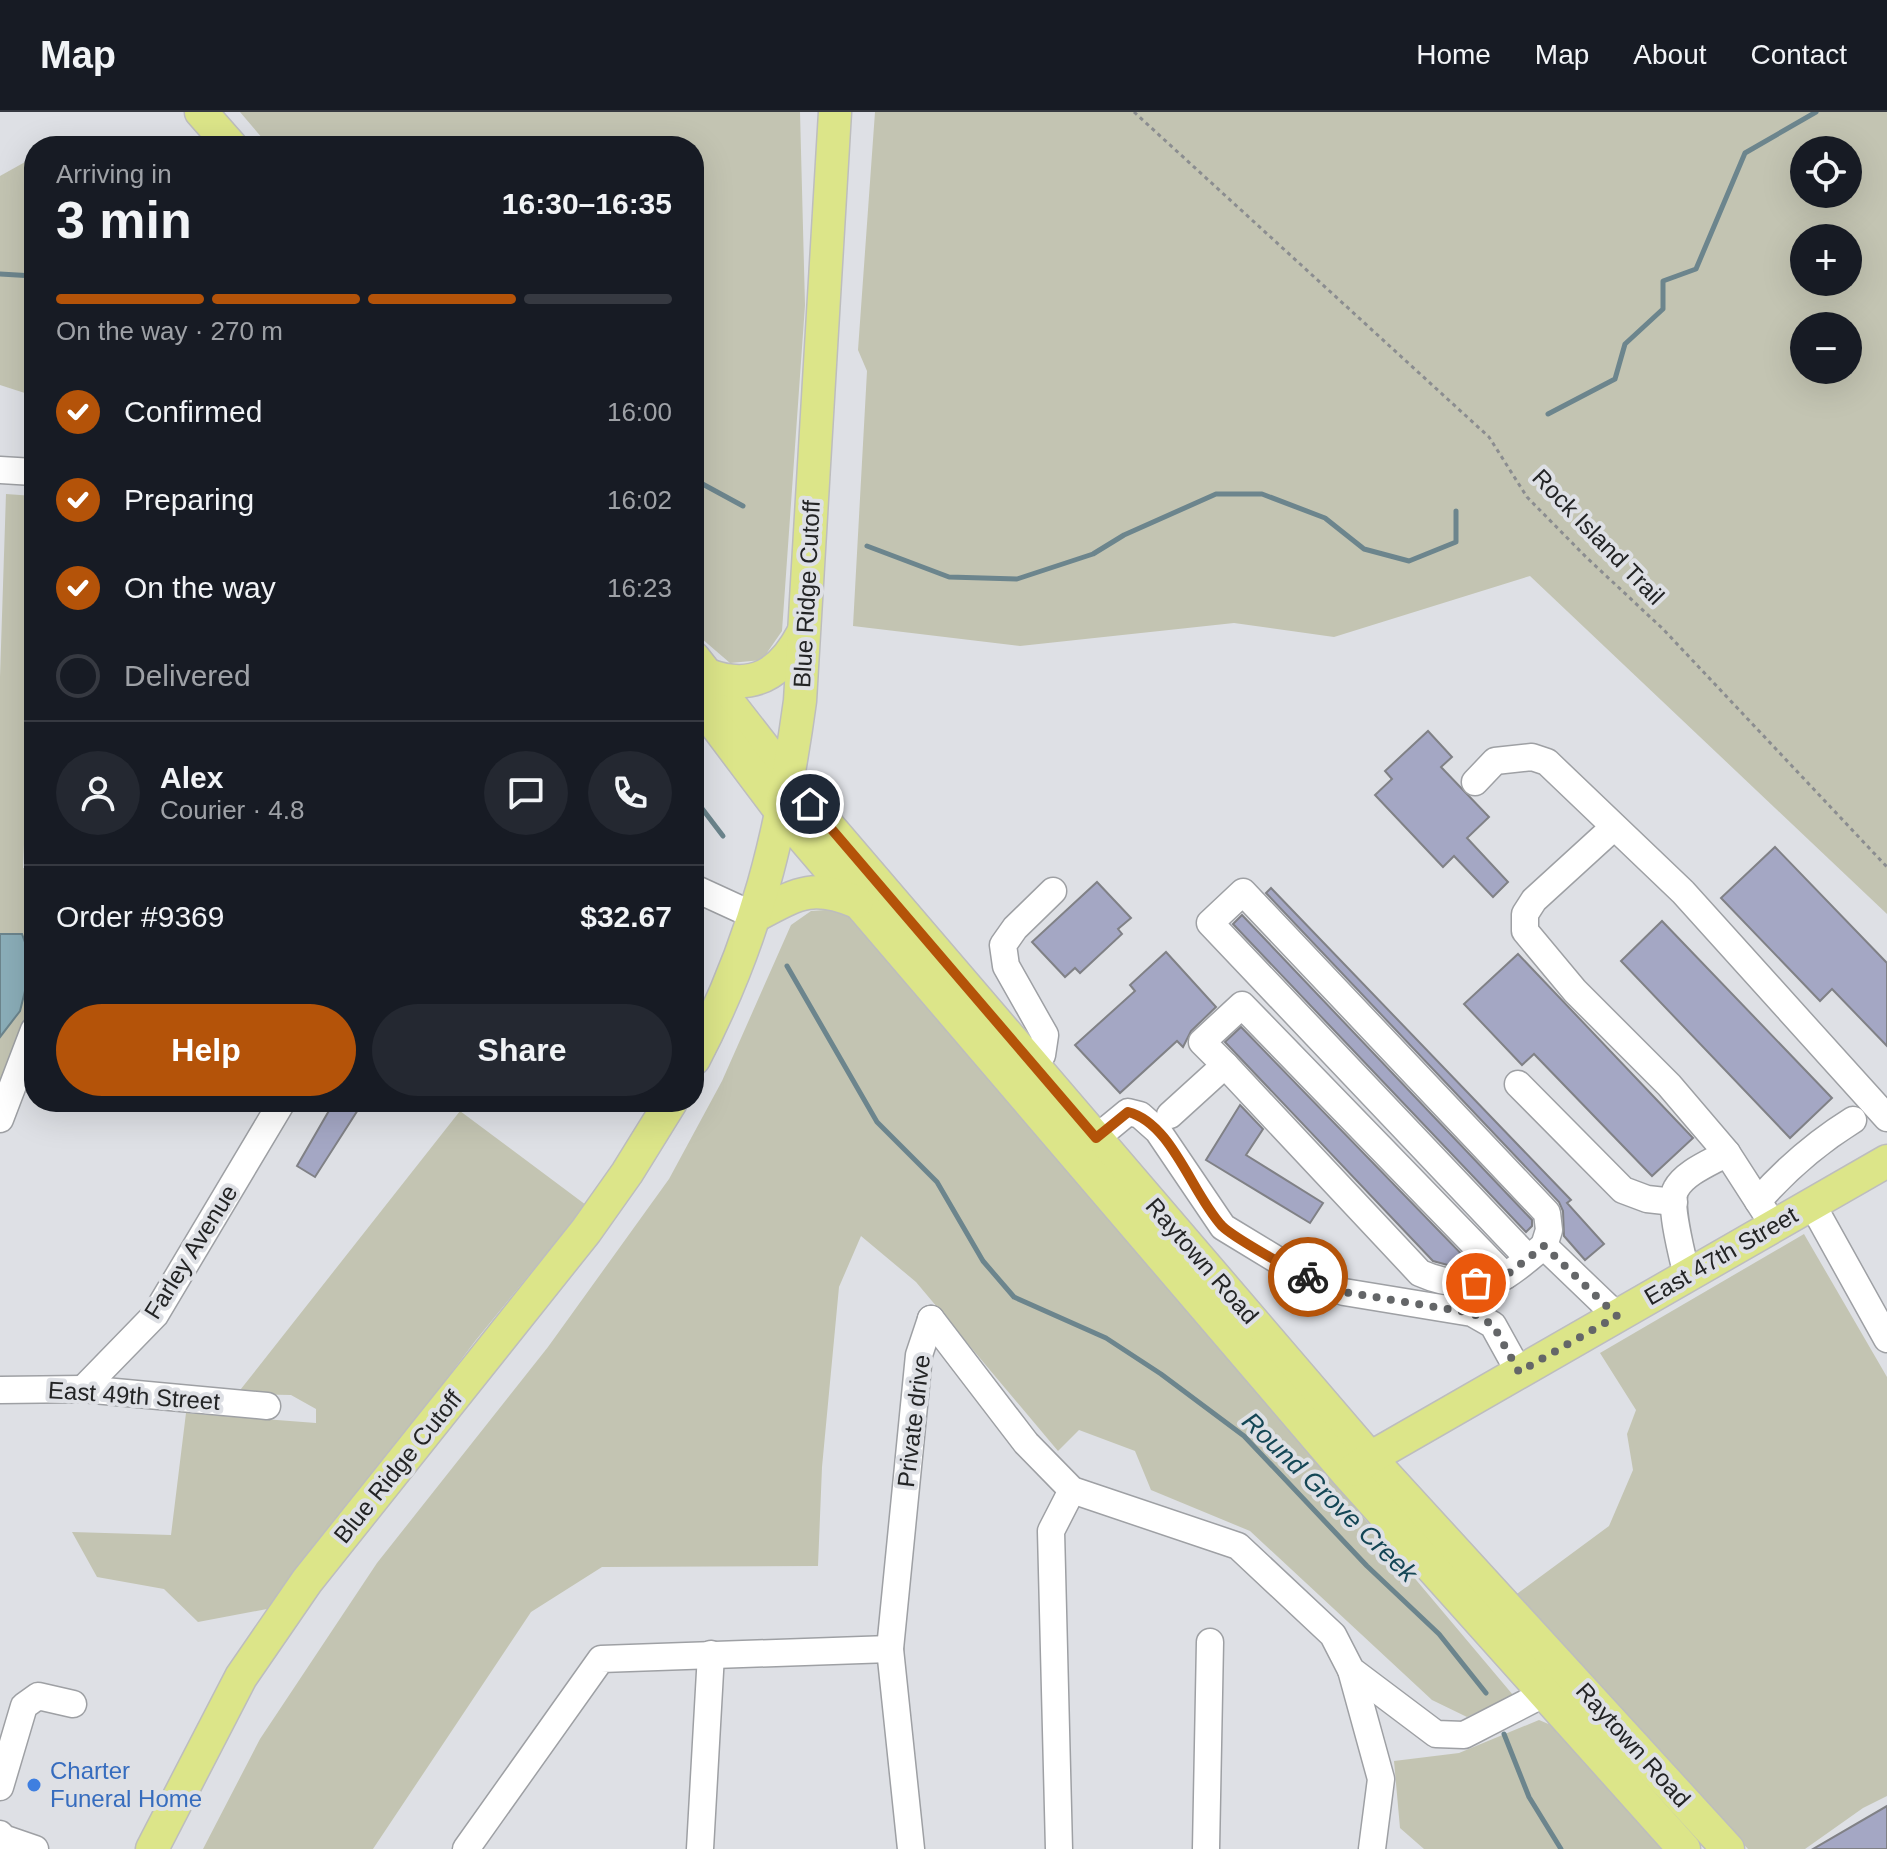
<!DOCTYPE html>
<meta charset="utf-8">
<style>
body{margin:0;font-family:Arial,sans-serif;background:#242831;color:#f1f3f6;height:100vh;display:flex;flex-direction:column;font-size:30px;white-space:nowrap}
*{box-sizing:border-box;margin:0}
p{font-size:26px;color:#9ea1a6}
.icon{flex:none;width:44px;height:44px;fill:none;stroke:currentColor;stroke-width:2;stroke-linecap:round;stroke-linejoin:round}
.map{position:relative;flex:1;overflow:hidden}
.side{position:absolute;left:24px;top:24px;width:680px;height:976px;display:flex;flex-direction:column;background:#171b24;border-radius:32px;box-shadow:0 8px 32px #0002}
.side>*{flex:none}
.controls{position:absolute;left:1790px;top:24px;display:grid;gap:16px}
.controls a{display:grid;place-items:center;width:72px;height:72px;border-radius:50%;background:#171b24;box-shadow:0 8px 32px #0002;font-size:40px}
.pin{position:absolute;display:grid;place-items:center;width:68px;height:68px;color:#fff;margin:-34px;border:4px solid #fff;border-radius:50%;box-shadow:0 2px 8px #0007}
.courier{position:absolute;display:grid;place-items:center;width:80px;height:80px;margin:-40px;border:6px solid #b45309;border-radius:50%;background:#fff;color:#222;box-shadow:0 2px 10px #0007}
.head em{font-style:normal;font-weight:700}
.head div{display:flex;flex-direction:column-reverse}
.head{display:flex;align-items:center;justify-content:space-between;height:136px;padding:0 32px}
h1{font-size:52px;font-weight:700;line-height:60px}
.bar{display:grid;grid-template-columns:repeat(4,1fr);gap:12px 8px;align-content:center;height:96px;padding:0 32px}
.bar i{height:10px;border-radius:6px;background:#363941}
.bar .current{background:#b45309}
.bar p{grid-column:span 4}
.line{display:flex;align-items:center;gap:20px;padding:0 32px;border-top:2px solid #363941}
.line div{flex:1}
.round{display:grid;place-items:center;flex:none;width:84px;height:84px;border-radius:42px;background:#242831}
ol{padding:0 32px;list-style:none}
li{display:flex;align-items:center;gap:24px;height:88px}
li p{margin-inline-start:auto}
li .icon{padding:8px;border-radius:50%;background:#b45309;color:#fff;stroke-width:4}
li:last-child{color:#9ea1a6}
li i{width:44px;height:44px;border:4px solid #363941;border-radius:50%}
.cta{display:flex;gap:16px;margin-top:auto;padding:16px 32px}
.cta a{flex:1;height:92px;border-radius:48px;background:#b45309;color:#fff;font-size:32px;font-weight:700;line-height:92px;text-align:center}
.cta a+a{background:#242831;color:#f1f3f6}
header{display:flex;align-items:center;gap:48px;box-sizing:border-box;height:112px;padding:0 40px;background:#171b24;border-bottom:2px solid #363941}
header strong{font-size:38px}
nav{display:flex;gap:44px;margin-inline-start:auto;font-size:28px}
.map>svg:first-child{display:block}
.green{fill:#c3c4b2;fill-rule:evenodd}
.water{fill:#8baeb9;stroke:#6c858d;stroke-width:2}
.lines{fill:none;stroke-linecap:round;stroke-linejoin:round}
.stream{stroke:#6c858d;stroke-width:5}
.building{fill:#a4a7c4;stroke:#808186;stroke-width:2}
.minor-casing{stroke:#9ea0a4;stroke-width:29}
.major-casing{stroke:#bdbdbe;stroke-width:35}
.path{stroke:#8b8d90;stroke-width:3;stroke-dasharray:4 4;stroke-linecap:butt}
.minor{stroke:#fff;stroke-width:26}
.major{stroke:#dce589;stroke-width:32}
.done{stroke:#646668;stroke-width:8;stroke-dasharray:0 14.4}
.route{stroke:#b45309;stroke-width:10}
.shop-dot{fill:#3f7fe0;stroke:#dee0e5;stroke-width:3}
.labels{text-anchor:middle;stroke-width:8;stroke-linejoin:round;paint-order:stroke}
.street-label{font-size:24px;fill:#232425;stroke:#dee0e5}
.shop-label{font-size:24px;fill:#366cbe;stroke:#dee0e5;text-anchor:start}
.water-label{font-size:26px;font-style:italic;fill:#144655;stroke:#dee0e5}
</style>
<header>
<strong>Map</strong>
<nav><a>Home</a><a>Map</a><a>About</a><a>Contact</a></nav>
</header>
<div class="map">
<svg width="1887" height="1737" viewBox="0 0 1887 1737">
<rect width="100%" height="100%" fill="#dee0e5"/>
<!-- green -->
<g class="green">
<path d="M240,0H800L805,193L782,519L762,548L730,551L694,520V34H269Z"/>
<path d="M875,0H1887V802L1530,464L1334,525L1234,511L1020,534L853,514L867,259L858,238ZM1804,38H1848V82H1804ZM1804,126H1848V170H1804ZM1804,214H1848V258H1804Z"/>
<path d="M34,45V284L0,273V64Z"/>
<path d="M6,382L34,384V684L26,685L23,756L34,757V894L0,983V925L20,899L30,844L22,822H0V565Z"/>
<path d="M839,797L863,811L1513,1583L1467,1605L1432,1588L1250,1419L1151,1378L1135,1339L1079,1318L1058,1339L916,1170L861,1124L839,1175L822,1355L818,1454L602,1455L531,1500L373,1737H203L260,1627L377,1451L548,1235L669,1067L722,969L791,813L811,799Z"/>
<path d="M460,999L586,1093L476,1228L342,1405L267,1497L198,1510L164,1477L97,1465L72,1420L171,1423L186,1301L316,1311V1297L291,1283L237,1282Z"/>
<path d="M1804,1122L1887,1265V1684L1863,1696L1805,1737H1748L1514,1484L1609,1414L1633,1358L1627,1322L1636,1298L1600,1241Z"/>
<path d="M1539,1608L1565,1619L1666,1737H1424L1400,1716L1394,1649L1459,1641Z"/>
</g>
<!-- water -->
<path class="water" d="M0,822H22L30,844L26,875L20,899L0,925Z"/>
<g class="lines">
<!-- stream -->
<g class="stream">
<path d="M0,162L34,164"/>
<path d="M1548,302L1615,267L1625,232L1663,197V169L1696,157L1745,41L1816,0"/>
<path d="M694,365L697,369L743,394"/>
<path d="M867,434L949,465L1017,467L1093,442L1124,423L1216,382H1262L1325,406L1364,437L1409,449L1456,430V399"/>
<path d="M694,686L723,724"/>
<path d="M787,854L877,1010L937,1070L983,1149L1014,1185L1106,1226L1161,1262L1244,1324L1367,1454L1439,1522L1486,1581"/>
<path d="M1504,1622L1529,1685L1561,1737"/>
</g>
</g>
<!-- building -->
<g class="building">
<path d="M1428,619L1452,645L1441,655L1489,705L1467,726L1508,770L1493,785L1454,744L1443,755L1375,683L1392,667L1385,659Z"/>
<path d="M1775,735L1887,851V934L1832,877L1820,889L1721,786Z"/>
<path d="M1097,770L1131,806L1118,817L1122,822L1080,861L1075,856L1065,865L1032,830Z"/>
<path d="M1271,776L1571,1088L1567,1091L1604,1132L1585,1148L1564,1124L1563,1099L1559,1090L1266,781Z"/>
<path d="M1242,803L1532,1108V1114L1526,1120L1233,812Z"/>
<path d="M1662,809L1832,986L1790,1026L1621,849Z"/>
<path d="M1166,840L1216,895L1191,919L1183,935L1177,929L1120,981L1075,933L1135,879L1130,873Z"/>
<path d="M1518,842L1693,1026L1652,1064L1534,942L1522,953L1464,892Z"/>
<path d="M1241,915L1474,1155H1461L1458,1152L1455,1155L1433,1149L1225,930Z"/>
<path d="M334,990H363L315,1065L297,1054Z"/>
<path d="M1240,993L1263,1017L1246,1043L1323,1091L1310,1111L1206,1048Z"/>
<path d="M1887,1694V1737H1813Z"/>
</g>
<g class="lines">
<defs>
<g id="minor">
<path d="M0,358L34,360"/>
<path d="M1475,670L1495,649L1532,645L1547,650L1683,780L1887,1006"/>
<path d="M1614,715L1534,788L1525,802V819L1575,879L1669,973L1727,1041L1774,1114"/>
<path d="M694,776L755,804"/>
<path d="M1225,953L1202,930L1242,893L1505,1164"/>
<path d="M1023,966L1042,943L1045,923L1006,854L1003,833L1015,816L1053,779"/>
<path d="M1518,972L1623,1078L1647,1087L1674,1090"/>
<path d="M1170,1003L1225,953L1420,1161C1445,1172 1483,1178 1508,1162C1521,1154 1532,1143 1544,1134L1617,1204"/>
<path d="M0,1007L34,918"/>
<path d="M1083,1037L1128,1000L1140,1003L1158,1019L1223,1115L1297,1160L1344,1180L1472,1201L1493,1213L1519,1260"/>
<path d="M1758,1089C1787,1056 1816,1031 1853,1008"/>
<path d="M1812,1092L1887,1227"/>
<path d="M1528,1146L1210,811L1243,780L1547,1101L1549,1118L1544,1134"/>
<path d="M1687,1164C1683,1147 1668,1090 1676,1077C1685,1060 1712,1050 1727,1041"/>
<path d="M931,1207L1026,1331L1072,1378L1238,1434L1333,1523L1351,1558L1436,1622L1464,1623L1559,1574"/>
<path d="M83,1277L155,1203L282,990"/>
<path d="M0,1278L83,1277L267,1294"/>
<path d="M1351,1558L1381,1667L1372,1737"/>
<path d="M0,1675L24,1594L38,1584L73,1592"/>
<path d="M0,1722L3,1726L35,1737"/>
<path d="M466,1737L601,1547L890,1537"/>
<path d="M700,1737L711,1542"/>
<path d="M911,1737L890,1537L919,1243L931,1207"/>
<path d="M1059,1737L1051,1419L1072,1378"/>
<path d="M1206,1737L1210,1530"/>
</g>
<g id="major">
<path d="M201,0L231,34"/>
<path d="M694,546L789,668L1370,1346L1728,1737"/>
<path d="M708,563C754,580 782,561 803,521"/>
<path d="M694,584L782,701L1348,1362L1684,1737"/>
<path d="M755,804C797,782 811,771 857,790"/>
<path d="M694,947C756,828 782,721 800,589L835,0"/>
<path d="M1354,1358L1370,1346L1887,1049"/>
<path d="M152,1737L241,1565L307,1469L586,1119L627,1061L671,990"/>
</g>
</defs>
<!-- minor casing -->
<use href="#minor" class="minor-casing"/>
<!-- major casing -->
<use href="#major" class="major-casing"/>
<!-- path -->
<path class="path" d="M1134,0L1489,325L1527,385L1586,445L1663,517L1887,755"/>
<!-- minor -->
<use href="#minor" class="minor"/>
<!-- major -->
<use href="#major" class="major"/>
</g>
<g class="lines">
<!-- done -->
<path class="done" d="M1308,1165L1344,1180L1472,1201L1493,1213L1519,1260L1617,1204L1544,1134L1505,1164L1476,1171"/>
<!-- route -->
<path class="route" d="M810,692L1096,1026L1128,1000C1172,1011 1192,1082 1222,1114C1233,1125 1291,1158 1308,1165"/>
</g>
<!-- markers -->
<circle class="shop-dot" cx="34" cy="1673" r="8"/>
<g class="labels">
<!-- street labels -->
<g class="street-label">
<text transform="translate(1598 425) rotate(46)" y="8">Rock Island Trail</text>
<text transform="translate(807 482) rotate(-87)" y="8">Blue Ridge Cutoff</text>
<text transform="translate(191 1140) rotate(-58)" y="8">Farley Avenue</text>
<text transform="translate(1721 1144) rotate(-30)" y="8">East 47th Street</text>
<text transform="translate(1202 1149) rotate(49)" y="8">Raytown Road</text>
<text transform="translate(134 1284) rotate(4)" y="8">East 49th Street</text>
<text transform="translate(914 1309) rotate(-83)" y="8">Private drive</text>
<text transform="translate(398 1355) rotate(-51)" y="8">Blue Ridge Cutoff</text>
<text transform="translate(1633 1633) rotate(48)" y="8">Raytown Road</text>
</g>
<!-- shop labels -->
<g class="shop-label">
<text x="50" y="1667">Charter<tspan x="50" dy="28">Funeral Home</tspan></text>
</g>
<!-- water labels -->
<g class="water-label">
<text transform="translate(1330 1385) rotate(44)" y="9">Round Grove Creek</text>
</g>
</g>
</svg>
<div class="controls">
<a><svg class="icon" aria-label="locate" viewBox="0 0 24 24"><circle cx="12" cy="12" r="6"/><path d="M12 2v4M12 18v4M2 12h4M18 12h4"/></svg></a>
<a>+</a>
<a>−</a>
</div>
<div class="pin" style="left:1476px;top:1171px;background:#ea580c"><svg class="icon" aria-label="bag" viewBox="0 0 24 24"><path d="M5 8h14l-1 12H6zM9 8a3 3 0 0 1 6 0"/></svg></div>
<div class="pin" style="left:810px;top:692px;background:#1f2937"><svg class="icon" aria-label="home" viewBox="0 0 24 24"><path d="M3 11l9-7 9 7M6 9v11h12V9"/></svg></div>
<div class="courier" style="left:1308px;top:1165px"><svg class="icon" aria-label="bike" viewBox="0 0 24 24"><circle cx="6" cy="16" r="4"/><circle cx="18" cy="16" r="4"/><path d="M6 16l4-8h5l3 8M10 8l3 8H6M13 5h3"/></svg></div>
<section class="side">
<div class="head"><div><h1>3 min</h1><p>Arriving in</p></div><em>16:30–16:35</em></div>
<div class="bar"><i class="current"></i><i class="current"></i><i class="current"></i><i></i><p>On the way · 270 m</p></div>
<ol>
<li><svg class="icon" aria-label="check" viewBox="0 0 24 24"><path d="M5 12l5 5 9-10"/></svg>Confirmed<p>16:00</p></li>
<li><svg class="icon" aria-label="check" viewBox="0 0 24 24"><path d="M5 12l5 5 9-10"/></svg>Preparing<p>16:02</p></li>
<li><svg class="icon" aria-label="check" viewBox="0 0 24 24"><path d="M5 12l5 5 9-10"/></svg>On the way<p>16:23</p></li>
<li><i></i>Delivered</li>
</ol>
<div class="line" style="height:144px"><a class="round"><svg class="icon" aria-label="person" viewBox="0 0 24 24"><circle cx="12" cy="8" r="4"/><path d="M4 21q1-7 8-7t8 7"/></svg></a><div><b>Alex</b><p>Courier · 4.8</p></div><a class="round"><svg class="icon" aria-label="chat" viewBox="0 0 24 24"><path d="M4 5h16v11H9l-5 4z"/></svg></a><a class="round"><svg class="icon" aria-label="phone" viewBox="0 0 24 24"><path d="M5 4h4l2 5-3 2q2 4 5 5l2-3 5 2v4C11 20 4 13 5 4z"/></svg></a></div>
<div class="line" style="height:104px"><div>Order #9369</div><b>$32.67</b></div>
<div class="cta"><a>Help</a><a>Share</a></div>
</section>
</div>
